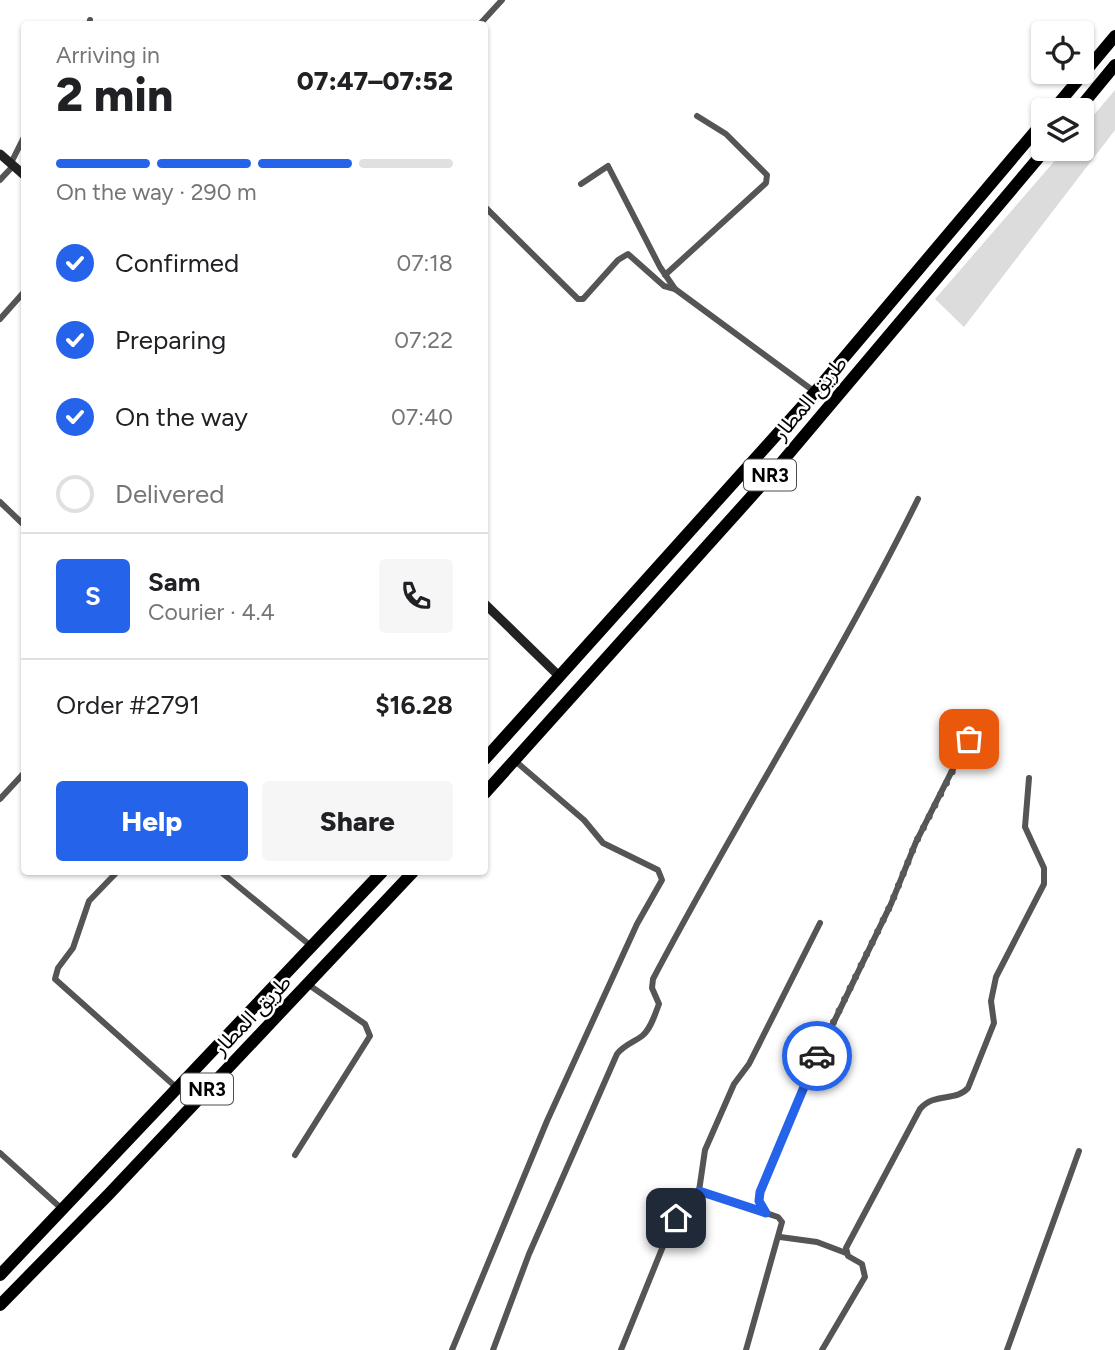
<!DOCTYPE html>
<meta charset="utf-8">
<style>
body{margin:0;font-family:Figtree,"Noto Sans Arabic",sans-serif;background:#f6f6f6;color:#202124;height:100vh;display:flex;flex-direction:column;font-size:26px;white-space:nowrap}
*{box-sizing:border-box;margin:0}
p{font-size:23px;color:#757577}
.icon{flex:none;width:38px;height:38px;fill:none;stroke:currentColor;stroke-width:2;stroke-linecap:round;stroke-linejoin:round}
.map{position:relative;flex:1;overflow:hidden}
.side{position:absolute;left:21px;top:21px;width:467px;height:854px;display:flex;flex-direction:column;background:#fff;border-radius:7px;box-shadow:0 2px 5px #0004}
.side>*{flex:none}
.tools{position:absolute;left:1031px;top:21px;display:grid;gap:14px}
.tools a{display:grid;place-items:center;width:63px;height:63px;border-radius:7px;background:#fff;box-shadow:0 2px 5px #0004;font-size:35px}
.pin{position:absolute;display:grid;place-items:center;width:60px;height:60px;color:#fff;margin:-30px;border-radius:14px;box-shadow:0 4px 10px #0006}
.courier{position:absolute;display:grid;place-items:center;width:70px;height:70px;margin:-35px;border:5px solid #2563eb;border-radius:50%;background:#fff;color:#222;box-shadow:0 2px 9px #0007}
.summary em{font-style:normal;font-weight:800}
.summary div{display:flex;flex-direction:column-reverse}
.summary{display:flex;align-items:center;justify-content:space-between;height:119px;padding:0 35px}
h1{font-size:46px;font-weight:800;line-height:52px}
.bar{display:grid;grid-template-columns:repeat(4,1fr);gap:10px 7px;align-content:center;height:84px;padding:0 35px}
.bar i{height:9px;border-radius:5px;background:#e0e0e0}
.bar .current{background:#2563eb}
.bar p{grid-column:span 4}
.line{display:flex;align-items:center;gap:18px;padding:0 35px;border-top:2px solid #e0e0e0}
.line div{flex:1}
.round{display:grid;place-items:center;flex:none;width:74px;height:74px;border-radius:7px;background:#f6f6f6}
ol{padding:0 35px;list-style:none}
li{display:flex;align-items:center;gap:21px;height:77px}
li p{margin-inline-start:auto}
li .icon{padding:7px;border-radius:50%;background:#2563eb;color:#fff;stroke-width:4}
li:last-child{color:#757577}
li i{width:38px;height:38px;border:4px solid #e0e0e0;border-radius:50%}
.cta{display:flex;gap:14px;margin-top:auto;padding:14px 35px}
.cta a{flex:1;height:80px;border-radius:7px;background:#2563eb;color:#fff;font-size:28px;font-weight:800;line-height:80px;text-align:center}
.cta a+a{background:#f6f6f6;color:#202124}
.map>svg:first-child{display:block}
.green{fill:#dcdcdc}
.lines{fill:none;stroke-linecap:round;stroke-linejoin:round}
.street{stroke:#555;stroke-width:6}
.secondary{stroke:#222;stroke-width:9}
.highway{stroke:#000;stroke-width:12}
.done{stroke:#595959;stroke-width:7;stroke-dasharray:0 12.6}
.route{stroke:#2563eb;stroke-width:9}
.labels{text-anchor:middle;stroke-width:5;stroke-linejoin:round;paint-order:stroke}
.shield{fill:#fff;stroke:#4c4c4c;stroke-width:2}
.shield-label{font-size:19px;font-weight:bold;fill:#000}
.street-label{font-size:21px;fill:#000;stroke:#fff}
</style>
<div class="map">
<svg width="1115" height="1350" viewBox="0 0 1115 1350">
<rect width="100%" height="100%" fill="#fff"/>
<!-- green -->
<path class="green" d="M1115,90V130L964,327L935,299L1065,149H1082V129Z"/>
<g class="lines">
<!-- street -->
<g class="street">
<path d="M89,24L90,20"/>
<path d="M480,24L502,0"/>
<path d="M11,163L24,137"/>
<path d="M0,180L14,165"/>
<path d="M581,184L608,166L660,267L675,289"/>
<path d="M485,207L578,299H583L618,260L628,254L664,286L675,289L815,392"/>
<path d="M665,275L766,183L767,175L726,134L697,116"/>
<path d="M0,319L24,292"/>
<path d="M0,502L24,525"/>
<path d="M0,799L24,773"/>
<path d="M117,872L89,901L73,948L58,968L55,979L177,1088"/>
<path d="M221,872L311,946"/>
<path d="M0,1153L62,1209"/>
<path d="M295,1155L370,1036L365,1024L309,985"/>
<path d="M699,1191L778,1217L782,1222L746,1350"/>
<path d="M766,1213L760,1206V1192L814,1063L891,904L916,842L967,741L977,737L996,746"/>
<path d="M780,1237L817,1242L846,1253"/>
<path d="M452,1350L547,1121L637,924L662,880L658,870L603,843L584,820L514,760"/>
<path d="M493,1350L529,1254L617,1054C625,1044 633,1043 642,1036C651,1029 655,1014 659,1004L652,988L653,979C738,817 837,663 918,499"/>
<path d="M621,1350L672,1224L699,1191L705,1150L734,1084L749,1064L820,923"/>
<path d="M822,1350L865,1277L862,1264L848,1256L846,1248L920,1109C934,1092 956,1102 968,1088L994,1023L991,1001L996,977L1044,884V868L1025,827L1029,778"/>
<path d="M1007,1350L1079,1151"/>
</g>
<!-- secondary -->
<g class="secondary">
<path d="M0,154L24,175"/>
<path d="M485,604L559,676"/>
</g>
<!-- highway -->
<g class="highway">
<path d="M1053,110L1115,36"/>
<path d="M1078,110L1115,65"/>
<path d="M485,759L815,392L1043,122"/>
<path d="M485,793L776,469L1046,149"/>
<path d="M0,1275L382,872"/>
<path d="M0,1305L109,1194L413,872"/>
</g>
</g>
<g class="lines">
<!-- done -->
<path class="done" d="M817,1056L891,904L916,842L969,739"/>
<!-- route -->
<path class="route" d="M676,1218L699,1191L766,1213L759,1201L760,1192L817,1056"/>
</g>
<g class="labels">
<!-- shield labels -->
<g class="shield">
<rect x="744" y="459.5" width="52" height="31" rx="5"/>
<rect x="181" y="1073.5" width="52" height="31" rx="5"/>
</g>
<g class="shield-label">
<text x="770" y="482">NR3</text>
<text x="207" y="1096">NR3</text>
</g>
<!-- street labels -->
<g class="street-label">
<text transform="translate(810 398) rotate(-50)" y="7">طريق المطار</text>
<text transform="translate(252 1015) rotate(-46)" y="7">طريق المطار</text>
</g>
</g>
</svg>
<div class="tools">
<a><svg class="icon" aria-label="locate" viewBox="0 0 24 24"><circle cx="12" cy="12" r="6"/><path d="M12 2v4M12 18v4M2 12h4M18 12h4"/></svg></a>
<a><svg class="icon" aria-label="layers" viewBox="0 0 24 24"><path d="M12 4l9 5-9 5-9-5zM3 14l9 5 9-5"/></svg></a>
</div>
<div class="pin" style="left:969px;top:739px;background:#ea580c"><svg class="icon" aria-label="bag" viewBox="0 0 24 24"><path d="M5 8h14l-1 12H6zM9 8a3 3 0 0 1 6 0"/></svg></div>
<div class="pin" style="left:676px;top:1218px;background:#1f2937"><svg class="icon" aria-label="home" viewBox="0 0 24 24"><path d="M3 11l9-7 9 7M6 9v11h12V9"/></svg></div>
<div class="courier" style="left:817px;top:1056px"><svg class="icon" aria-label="car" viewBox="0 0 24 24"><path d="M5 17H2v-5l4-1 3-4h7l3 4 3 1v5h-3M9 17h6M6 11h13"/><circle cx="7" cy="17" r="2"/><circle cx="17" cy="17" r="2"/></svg></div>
<section class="side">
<div class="summary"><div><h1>2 min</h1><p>Arriving in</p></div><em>07:47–07:52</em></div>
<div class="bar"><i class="current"></i><i class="current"></i><i class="current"></i><i></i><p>On the way · 290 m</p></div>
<ol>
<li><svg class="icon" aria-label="check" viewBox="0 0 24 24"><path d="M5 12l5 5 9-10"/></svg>Confirmed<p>07:18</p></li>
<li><svg class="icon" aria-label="check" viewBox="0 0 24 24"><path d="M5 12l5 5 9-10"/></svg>Preparing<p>07:22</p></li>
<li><svg class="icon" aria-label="check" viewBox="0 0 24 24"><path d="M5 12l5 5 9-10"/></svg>On the way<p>07:40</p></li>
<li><i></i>Delivered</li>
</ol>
<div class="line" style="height:126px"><b class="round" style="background:#2563eb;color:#fff">S</b><div><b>Sam</b><p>Courier · 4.4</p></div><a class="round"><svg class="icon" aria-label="phone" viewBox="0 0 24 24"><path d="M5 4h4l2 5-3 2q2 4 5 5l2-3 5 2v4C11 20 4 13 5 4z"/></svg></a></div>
<div class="line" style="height:91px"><div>Order #2791</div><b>$16.28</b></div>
<div class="cta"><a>Help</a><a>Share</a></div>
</section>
</div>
